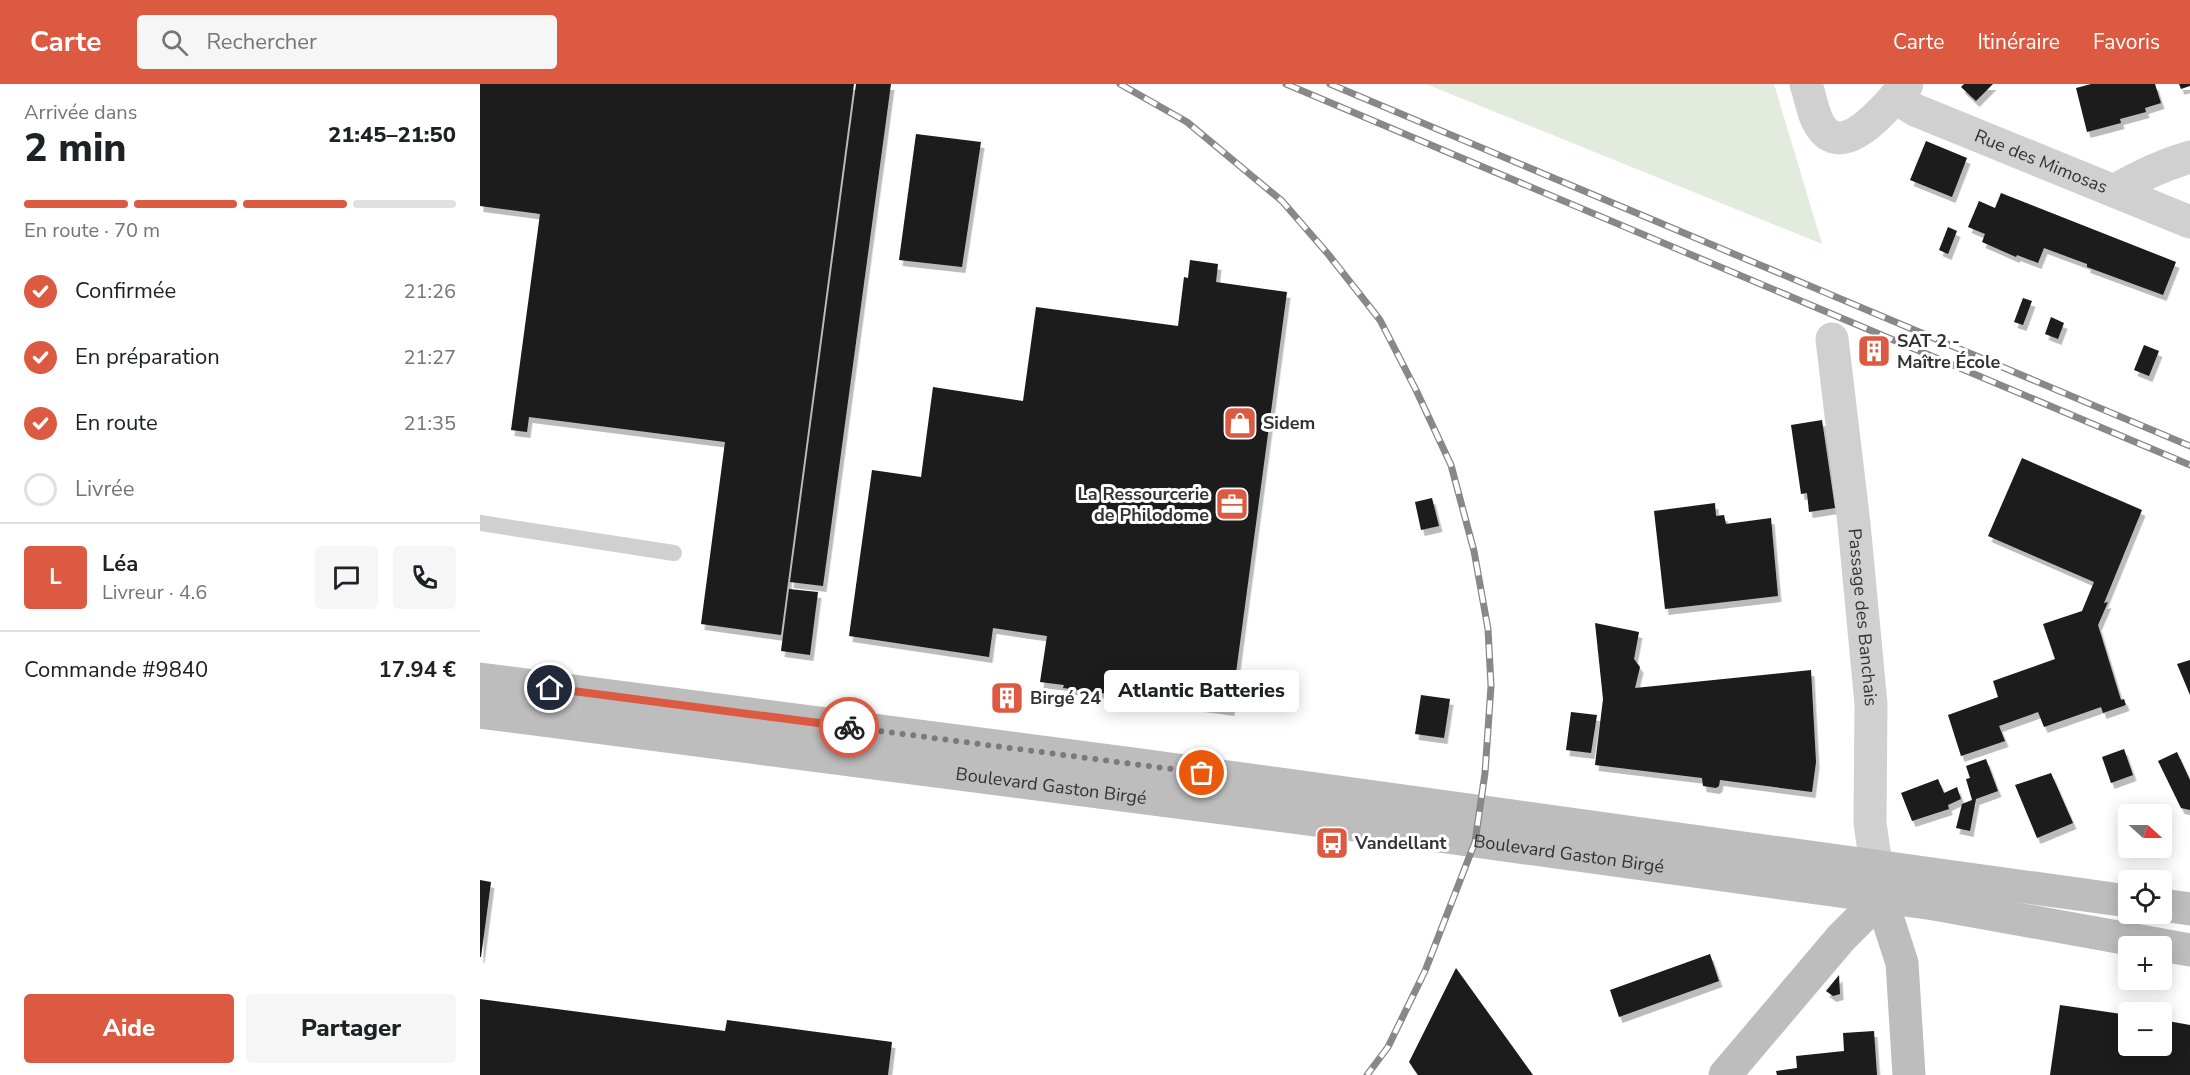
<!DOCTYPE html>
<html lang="fr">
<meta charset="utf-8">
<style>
body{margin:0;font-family:"Nunito Sans",sans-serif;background:#f6f6f6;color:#202124;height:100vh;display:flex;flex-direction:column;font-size:22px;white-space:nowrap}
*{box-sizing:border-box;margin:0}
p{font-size:20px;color:#757577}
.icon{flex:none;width:33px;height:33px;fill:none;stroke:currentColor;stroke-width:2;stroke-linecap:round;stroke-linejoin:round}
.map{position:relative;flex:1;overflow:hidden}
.panel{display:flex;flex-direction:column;background:#fff;width:480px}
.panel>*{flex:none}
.needle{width:39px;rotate:111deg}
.buttons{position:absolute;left:1638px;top:720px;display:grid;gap:12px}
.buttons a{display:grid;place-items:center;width:54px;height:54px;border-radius:6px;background:#fff;box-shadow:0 3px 15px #0003;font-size:30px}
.pin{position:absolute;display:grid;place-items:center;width:51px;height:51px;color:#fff;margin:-26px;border:3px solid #fff;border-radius:50%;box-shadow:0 2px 6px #0007}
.courier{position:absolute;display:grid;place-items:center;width:60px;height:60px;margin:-30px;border:4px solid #dc5a42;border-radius:50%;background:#fff;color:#222;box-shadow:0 2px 8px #0007}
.bubble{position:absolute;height:42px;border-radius:6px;background:#fff;box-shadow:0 3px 15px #0003;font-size:20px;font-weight:800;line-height:42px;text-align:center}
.head em{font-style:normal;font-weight:800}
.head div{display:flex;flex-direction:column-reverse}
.head{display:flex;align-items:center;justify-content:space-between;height:102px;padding:0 24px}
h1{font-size:39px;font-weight:800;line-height:45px}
.bar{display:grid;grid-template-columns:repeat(4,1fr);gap:9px 6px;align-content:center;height:72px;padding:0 24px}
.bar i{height:8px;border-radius:4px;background:#e0e0e0}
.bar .on{background:#dc5a42}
.bar p{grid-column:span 4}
.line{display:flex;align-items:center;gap:15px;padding:0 24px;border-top:2px solid #e0e0e0}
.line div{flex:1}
.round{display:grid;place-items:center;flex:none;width:63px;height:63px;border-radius:6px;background:#f6f6f6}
ol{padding:0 24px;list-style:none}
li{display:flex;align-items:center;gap:18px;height:66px}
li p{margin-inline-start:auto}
li .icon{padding:6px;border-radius:50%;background:#dc5a42;color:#fff;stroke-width:4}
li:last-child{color:#757577}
li i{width:33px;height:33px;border:3px solid #e0e0e0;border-radius:50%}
.cta{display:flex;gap:12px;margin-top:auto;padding:12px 24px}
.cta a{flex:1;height:69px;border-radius:6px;background:#dc5a42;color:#fff;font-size:24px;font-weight:800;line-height:69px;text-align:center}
.cta a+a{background:#f6f6f6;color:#202124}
header{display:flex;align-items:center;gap:36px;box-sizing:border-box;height:84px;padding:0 30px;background:#dc5a42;color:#fff}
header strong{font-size:28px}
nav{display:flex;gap:33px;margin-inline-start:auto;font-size:21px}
.search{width:420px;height:54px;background:#f6f6f6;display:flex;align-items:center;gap:15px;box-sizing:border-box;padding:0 21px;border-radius:6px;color:#757577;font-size:22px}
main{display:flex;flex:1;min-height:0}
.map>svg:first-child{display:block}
.green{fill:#e3ebdf}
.building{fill:#1a1a1a;filter:url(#shadow)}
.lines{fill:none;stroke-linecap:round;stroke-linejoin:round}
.lane{stroke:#d0d0d0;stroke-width:16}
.street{stroke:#d0d0d0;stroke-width:33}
.secondary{stroke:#bdbdbd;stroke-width:33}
.rail-casing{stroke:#888;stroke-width:7}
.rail{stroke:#fff;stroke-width:4.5;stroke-dasharray:14;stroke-linecap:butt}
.done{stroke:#7a7a7a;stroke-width:6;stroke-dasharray:0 10.8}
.route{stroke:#dc5a42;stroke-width:8}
.labels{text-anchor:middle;stroke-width:6;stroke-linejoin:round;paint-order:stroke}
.street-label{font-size:18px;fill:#333;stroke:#fff}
.poi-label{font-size:18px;font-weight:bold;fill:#333;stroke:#fff;text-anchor:start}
</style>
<header>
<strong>Carte</strong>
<div class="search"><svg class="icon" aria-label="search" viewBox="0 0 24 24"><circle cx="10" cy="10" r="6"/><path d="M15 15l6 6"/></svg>Rechercher</div>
<nav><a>Carte</a><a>Itinéraire</a><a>Favoris</a></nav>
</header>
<main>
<section class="panel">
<div class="head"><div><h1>2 min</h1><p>Arrivée dans</p></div><em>21:45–21:50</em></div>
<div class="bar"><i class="on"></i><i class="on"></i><i class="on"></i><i></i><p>En route · 70 m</p></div>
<ol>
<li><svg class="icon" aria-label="check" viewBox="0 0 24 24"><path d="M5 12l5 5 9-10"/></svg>Confirmée<p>21:26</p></li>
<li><svg class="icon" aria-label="check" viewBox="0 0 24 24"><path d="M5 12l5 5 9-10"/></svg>En préparation<p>21:27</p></li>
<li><svg class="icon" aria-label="check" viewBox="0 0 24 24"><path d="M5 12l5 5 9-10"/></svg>En route<p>21:35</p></li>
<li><i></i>Livrée</li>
</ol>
<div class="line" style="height:108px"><b class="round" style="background:#dc5a42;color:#fff">L</b><div><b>Léa</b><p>Livreur · 4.6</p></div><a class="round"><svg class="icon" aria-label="chat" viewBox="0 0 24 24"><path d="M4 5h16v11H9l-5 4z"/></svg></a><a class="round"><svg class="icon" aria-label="phone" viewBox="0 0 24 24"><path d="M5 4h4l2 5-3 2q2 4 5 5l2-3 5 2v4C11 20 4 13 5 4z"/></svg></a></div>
<div class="line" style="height:78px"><div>Commande #9840</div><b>17.94 €</b></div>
<div class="cta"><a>Aide</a><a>Partager</a></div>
</section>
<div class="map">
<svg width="1710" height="991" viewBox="0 0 1710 991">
<defs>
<filter id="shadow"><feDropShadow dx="3.5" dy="6" stdDeviation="0" flood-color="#0004"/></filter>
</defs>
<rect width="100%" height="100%" fill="#fff"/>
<!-- green -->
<path class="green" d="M946,0H1294L1342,160Z"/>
<!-- building -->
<g class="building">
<path d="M0,0H374L301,551L221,540L245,358L49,333L47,348L31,346L60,130L0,122Z"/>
<path d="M376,0H411L343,502L310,498Z"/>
<path d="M1484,0H1513L1496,17L1481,3Z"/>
<path d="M1611,0H1675L1681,19L1665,24L1666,28L1640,35L1641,39L1607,48L1596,4Z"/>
<path d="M1699,0H1710V2L1701,5Z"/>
<path d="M436,50L501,58L482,183L419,176Z"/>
<path d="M1446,57L1487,74L1472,113L1430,96Z"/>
<path d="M1521,109L1696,178L1683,211L1607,183V180L1564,164L1558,179L1537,171L1536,173L1502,158L1505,150L1488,143L1499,117L1515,124Z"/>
<path d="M1468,143L1477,147L1468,170L1459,166Z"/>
<path d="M710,176L738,180L736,198L807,208L751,626L583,604L584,601L560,598L567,552L513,544L509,573L369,552L392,386L441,393L453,303L543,317L556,223L698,242L704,193L708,194Z"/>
<path d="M1543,214L1552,217L1543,241L1534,238Z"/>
<path d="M1571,233L1584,239L1578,255L1565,250Z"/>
<path d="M1390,260L1400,264L1397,273L1387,270Z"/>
<path d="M1664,261L1679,267L1669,292L1654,286Z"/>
<path d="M1342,336L1355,424L1329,428L1327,409L1321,410L1311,341Z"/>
<path d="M1542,374L1662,426L1624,519L1628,518L1618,541L1641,616L1644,615L1646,621L1623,629L1621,623L1564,643L1558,628L1519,642L1525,657L1481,672L1468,631L1518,613L1513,597L1575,575L1563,540L1602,527L1614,498L1508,452Z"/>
<path d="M952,414L959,442L941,446L935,418Z"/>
<path d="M1235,419L1236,432L1244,431L1246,440L1291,434L1298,512L1185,525L1174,427Z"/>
<path d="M309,505L338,508L330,571L301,567Z"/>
<path d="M1115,539L1159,548L1154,575L1160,583L1155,604L1331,586L1336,678L1332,708L1240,696L1239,702L1236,704L1223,702L1222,694L1115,681L1123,615Z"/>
<path d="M1710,576V611L1697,580Z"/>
<path d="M519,607L536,609L535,621L518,618Z"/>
<path d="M941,611L970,615L964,654L935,650Z"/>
<path d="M1091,628L1117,631L1111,669L1086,666Z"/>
<path d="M1644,665L1653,691L1631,699L1622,673Z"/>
<path d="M1697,668L1710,696V726L1701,724L1678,677Z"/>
<path d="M1506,675L1518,707L1496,715L1490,747L1476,744L1482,720L1492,716L1486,695L1490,694L1486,682Z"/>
<path d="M1571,689L1593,739L1557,754L1535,701Z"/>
<path d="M1458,695L1464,709L1477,703L1481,715L1468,721L1469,725L1432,737L1421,709Z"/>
<path d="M0,796L11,798L1,873H0Z"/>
<path d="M1230,870L1239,897L1139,933L1130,906Z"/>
<path d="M976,884L1053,991H938L929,978Z"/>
<path d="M1359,891L1360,910L1353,912L1346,907Z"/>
<path d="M0,915L245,947L247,936L412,958L408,991H0Z"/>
<path d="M1580,921L1648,931V962H1682V936L1710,941V991H1570Z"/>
<path d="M1394,947L1397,991H1297L1296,987L1317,984L1316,972L1364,967L1363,949Z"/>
</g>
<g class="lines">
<!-- lane -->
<path class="lane" d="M0,439L194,469"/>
<!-- street -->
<g class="street">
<path d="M1326,0C1330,12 1332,25 1337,36C1360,85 1408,20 1427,0"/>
<path id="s1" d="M1415,13L1435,26L1710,138"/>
<path d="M1634,107C1659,92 1682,81 1710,73"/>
<path id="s2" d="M1352,255L1374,440L1391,620L1390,739L1400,809"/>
</g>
<!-- secondary -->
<g class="secondary">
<path d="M0,595L654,680L1648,817"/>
<path id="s3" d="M0,628L966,753L1454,820L1710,866"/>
<path d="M1401,814L1422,879L1429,991"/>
<path d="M1682,821L1710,825"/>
<path d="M1245,991L1361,854L1401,814"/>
</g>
<defs>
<g id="rail">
<path d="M640,0L707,38L802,117L848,170L900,236L936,306L971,381L994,467L1008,545L1011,602L1005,689L995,758L945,887L908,963L887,991"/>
<path d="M806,0L1710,381"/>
<path d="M850,0L1710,362"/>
</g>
</defs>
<!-- rail casing -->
<use href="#rail" class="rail-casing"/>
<!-- rail -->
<use href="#rail" class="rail"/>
</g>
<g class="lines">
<!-- done -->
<path class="done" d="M369,643L722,689"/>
<!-- route -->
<path class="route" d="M70,604L369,643"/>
</g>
<!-- icons -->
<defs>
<symbol id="building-square" viewBox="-11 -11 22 22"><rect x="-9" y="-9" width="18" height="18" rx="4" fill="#dc5a42" stroke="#fff"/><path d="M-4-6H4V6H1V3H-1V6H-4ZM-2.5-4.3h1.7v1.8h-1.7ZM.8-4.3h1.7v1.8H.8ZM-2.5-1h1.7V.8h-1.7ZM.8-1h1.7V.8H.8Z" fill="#fff"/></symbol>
<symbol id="shop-square" viewBox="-11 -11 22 22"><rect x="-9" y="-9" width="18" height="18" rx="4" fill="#dc5a42" stroke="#fff"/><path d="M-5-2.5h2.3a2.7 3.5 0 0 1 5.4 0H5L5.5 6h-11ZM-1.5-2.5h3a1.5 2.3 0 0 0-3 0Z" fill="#fff"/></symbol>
<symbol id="office-square" viewBox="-11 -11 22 22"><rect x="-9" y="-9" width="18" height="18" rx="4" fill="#dc5a42" stroke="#fff"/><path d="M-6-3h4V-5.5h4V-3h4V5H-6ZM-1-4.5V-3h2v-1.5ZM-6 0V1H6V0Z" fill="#fff"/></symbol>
<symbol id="bus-square" viewBox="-11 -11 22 22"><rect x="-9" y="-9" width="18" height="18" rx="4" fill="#dc5a42" stroke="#fff"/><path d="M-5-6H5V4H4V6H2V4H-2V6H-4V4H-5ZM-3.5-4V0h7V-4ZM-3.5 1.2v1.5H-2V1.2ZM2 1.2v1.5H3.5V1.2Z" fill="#fff"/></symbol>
</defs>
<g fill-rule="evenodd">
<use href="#building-square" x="1375" y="248" width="38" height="38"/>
<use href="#shop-square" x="741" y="320" width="38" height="38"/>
<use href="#office-square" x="733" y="401" width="38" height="38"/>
<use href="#building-square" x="508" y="595" width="38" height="38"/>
<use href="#bus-square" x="833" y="740" width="38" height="38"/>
</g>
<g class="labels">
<!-- street labels -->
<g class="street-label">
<text dy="6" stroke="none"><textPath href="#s1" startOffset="160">Rue des Mimosas</textPath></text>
<text dy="6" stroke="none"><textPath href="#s2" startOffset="280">Passage des Banchais</textPath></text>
<text dy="6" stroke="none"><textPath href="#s3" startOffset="576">Boulevard Gaston Birgé</textPath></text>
<text dy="6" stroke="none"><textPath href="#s3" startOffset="1098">Boulevard Gaston Birgé</textPath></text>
</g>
<!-- poi labels -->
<g class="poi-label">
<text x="1417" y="263">SAT 2 -<tspan x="1417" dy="21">Maître École</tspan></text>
<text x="783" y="345">Sidem</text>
<text x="729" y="416" text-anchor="end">La Ressourcerie<tspan x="729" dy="21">de Philodome</tspan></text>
<text x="550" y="620">Birgé 24</text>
<text x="875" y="765">Vandellant</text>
</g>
</g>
</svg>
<div class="buttons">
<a><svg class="needle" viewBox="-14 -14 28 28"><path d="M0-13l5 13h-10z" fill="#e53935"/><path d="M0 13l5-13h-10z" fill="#757577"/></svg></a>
<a><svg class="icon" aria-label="locate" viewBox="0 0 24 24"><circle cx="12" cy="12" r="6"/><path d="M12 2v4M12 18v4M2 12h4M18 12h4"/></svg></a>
<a>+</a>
<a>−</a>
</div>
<div class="pin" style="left:722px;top:689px;background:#ea580c"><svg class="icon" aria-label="bag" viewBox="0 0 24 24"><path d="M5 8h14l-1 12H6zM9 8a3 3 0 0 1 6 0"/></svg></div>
<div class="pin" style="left:70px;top:604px;background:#1f2937"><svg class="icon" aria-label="home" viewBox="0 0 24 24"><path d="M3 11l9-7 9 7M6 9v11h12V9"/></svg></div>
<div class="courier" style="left:369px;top:643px"><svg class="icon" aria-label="bike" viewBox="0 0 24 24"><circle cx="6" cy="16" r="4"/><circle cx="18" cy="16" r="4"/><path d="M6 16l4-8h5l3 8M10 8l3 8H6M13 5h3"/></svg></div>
<div class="bubble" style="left:624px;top:586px;width:195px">Atlantic Batteries</div>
</div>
</main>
